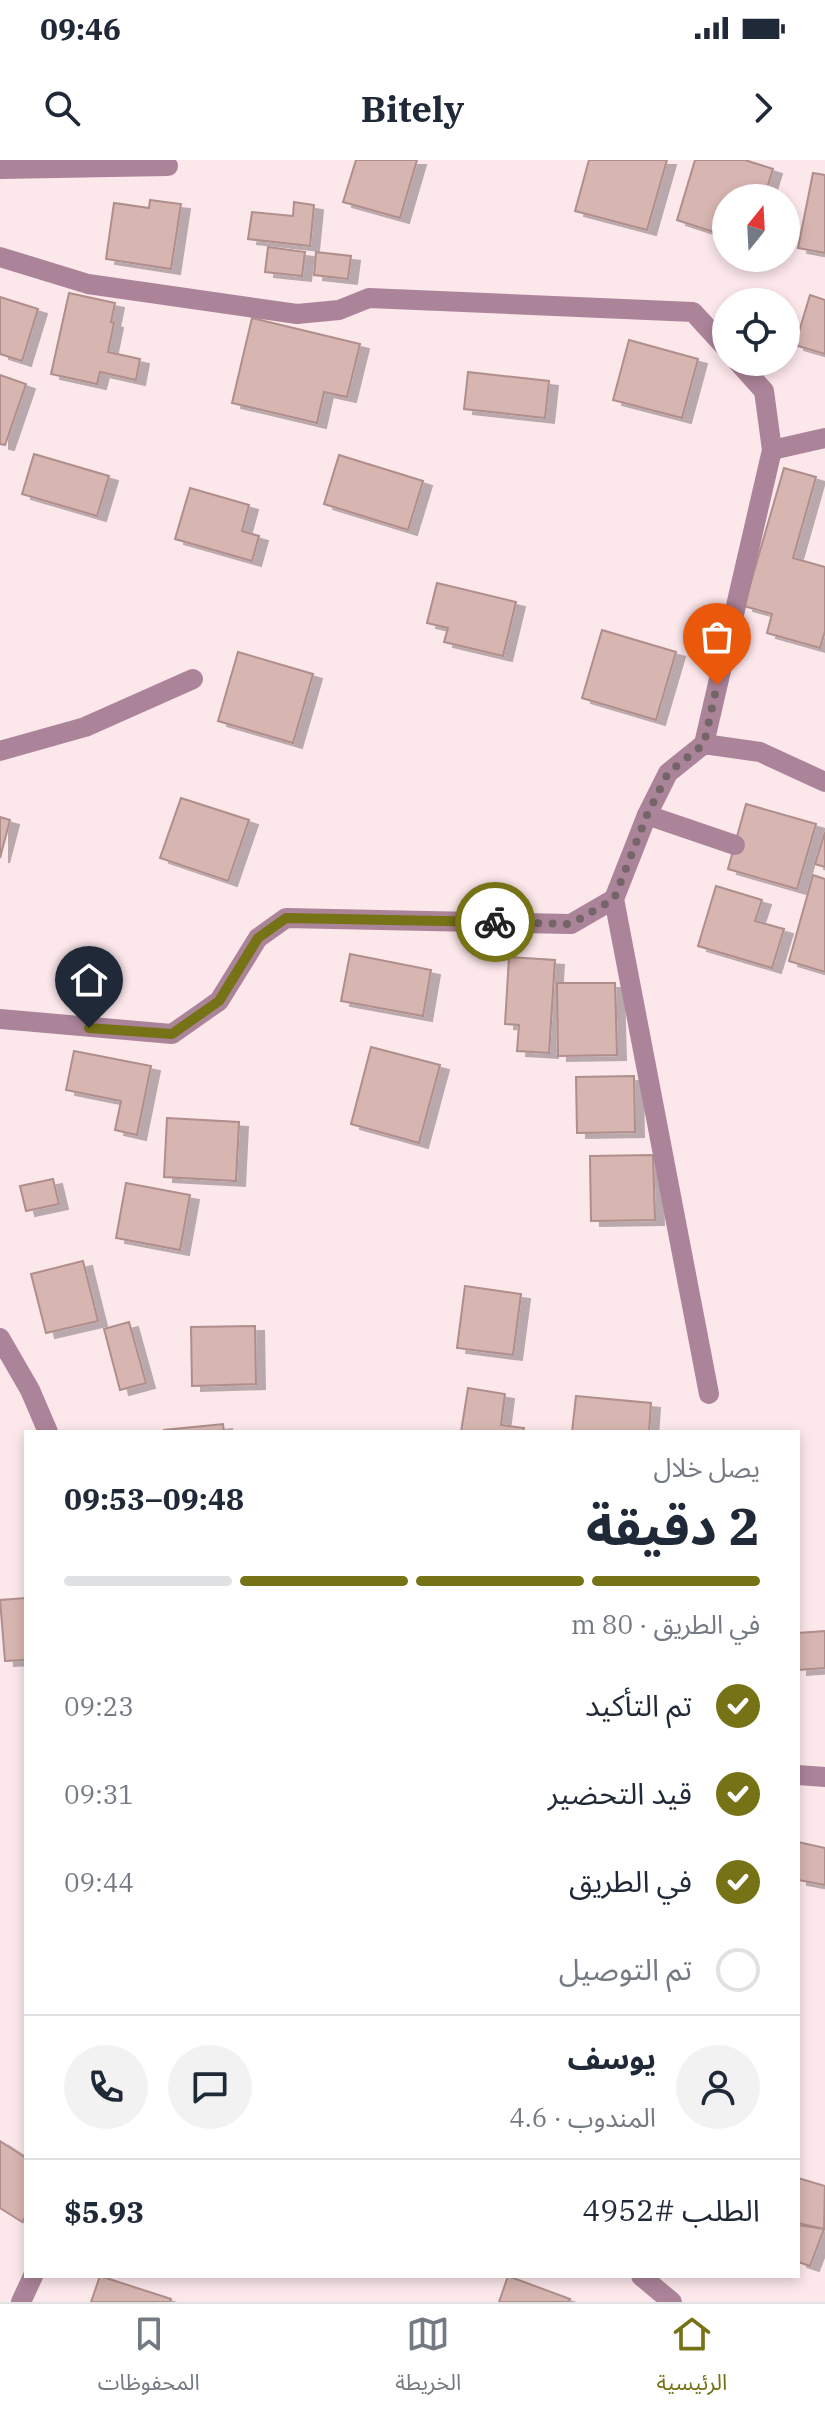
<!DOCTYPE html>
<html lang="ar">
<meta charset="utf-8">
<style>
body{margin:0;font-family:"IBM Plex Serif","Noto Sans Arabic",serif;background:#f2f2f3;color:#1f2937;direction:rtl;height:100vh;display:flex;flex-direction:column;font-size:30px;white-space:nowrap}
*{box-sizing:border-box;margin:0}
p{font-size:26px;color:#747a83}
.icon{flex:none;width:44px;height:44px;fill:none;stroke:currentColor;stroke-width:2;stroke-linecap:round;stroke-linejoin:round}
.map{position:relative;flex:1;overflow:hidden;direction:ltr}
.sheet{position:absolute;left:24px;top:1270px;width:776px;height:848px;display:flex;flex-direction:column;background:#fff;border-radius:0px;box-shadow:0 4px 12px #0003;direction:rtl}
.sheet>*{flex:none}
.needle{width:52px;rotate:18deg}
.fabs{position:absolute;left:712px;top:24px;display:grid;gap:16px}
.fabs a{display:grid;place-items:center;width:88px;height:88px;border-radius:50%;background:#fff;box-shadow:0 4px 12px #0003;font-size:40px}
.pin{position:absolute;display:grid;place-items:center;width:68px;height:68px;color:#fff;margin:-82px -34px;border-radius:50% 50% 50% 0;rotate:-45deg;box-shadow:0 0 8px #0007}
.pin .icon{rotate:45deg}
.courier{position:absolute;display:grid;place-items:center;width:80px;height:80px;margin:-40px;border:6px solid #767216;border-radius:50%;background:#fff;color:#222;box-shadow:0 2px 10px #0007}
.headline em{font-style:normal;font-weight:700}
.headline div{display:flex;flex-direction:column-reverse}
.headline{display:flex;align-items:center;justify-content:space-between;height:136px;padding:0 40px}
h1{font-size:52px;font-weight:700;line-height:60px}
.bar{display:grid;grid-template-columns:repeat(4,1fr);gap:12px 8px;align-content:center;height:96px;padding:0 40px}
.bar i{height:10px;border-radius:6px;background:#e0e1e3}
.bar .current{background:#767216}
.bar p{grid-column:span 4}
.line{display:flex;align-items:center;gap:20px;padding:0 40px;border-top:2px solid #e0e1e3}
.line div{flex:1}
.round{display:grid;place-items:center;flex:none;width:84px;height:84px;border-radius:42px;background:#f2f2f3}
ol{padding:0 40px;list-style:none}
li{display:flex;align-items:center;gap:24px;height:88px}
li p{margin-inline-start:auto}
li .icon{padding:8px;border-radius:50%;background:#767216;color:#fff;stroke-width:4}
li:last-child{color:#747a83}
li i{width:44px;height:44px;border:4px solid #e0e1e3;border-radius:50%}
.status{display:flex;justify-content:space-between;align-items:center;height:56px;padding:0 40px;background:#fff;direction:ltr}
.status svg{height:22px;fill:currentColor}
header{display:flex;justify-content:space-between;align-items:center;height:104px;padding:0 40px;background:#fff;font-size:36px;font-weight:700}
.tabs{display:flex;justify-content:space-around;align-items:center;height:112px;border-top:2px solid #e0e1e3;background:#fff;font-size:22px;color:#747a83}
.tabs a{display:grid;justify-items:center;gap:4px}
.tabs .current{color:#767216}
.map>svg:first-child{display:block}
.building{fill:#d7b5b1;stroke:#af8e8b;stroke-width:2;filter:url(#shadow)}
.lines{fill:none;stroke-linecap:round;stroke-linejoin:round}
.minor{stroke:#ac849a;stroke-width:20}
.done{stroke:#746568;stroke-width:8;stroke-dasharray:0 14.4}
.route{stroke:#767216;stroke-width:10}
</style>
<div class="status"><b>09:46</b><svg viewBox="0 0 49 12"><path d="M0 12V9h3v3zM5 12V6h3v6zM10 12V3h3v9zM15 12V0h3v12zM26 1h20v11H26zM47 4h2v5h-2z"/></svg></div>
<header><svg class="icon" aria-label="forward" viewBox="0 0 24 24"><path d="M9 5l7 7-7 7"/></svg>Bitely<svg class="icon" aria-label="search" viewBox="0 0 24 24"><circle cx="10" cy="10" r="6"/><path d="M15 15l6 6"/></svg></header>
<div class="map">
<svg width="825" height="2142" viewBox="0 0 825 2142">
<defs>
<filter id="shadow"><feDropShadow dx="9" dy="5" stdDeviation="0" flood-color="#0004"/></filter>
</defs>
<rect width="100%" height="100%" fill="#fce7eb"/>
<!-- building -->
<g class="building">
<path d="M356,0H417L400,58L343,42Z"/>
<path d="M589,0H667L647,70L575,51Z"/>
<path d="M695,0H745L773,9L764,38H726V76L677,60Z"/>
<path d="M813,13L825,15V93L798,88Z"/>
<path d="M150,40L181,44L171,109L106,99L114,43L149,48Z"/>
<path d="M294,42L314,45L310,86L248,79L252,52L293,56Z"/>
<path d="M268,87L305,92L302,116L265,112Z"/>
<path d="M316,92L351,96L348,119L314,115Z"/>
<path d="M69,133L115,143L111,162L114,163L108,192L140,199L136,220L100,212L97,224L51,214Z"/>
<path d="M810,135L825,140V194L795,185Z"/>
<path d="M0,137L38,149L22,201L0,194Z"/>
<path d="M252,158L360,184L347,237L324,232L317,263L232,243Z"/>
<path d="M629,180L698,199L682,258L613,240Z"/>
<path d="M468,212L549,221L545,258L464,249Z"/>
<path d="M0,215L26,224L5,285L0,284Z"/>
<path d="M34,294L109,316L97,356L22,334Z"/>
<path d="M339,295L423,321L408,370L324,344Z"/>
<path d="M784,308L816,317L793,398L825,407V471L820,488L767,473L772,454L744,446Z"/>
<path d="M190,328L249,345L242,371L259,376L252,401L175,379Z"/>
<path d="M437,423L516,442L503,496L444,482L448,468L427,463Z"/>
<path d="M602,470L676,492L656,560L582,538Z"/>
<path d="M238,492L313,514L293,583L218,561Z"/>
<path d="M181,638L249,660L228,721L160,698Z"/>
<path d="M746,644L816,664L797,729L728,709Z"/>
<path d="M0,657L10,660L0,698Z"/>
<path d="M825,672V707L815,704Z"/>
<path d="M813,715L825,719V812L789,801Z"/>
<path d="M716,726L762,740L755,761L784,769L772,808L698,786Z"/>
<path d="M350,794L431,810L423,856L341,841Z"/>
<path d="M509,797L555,800L549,893L517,891L519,865L505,864Z"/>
<path d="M557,823H615L617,895L558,896Z"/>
<path d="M371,887L440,905L419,983L351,964Z"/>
<path d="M74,891L151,906L137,975L115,970L121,941L66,930Z"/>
<path d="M634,916L635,972L577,973L576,917Z"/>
<path d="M167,958L239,962L236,1021L164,1017Z"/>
<path d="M653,995L655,1060L591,1061L590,996Z"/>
<path d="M53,1019L59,1044L26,1051L20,1026Z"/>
<path d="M126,1023L190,1035L180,1090L116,1078Z"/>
<path d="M83,1101L98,1161L46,1173L31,1114Z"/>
<path d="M465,1126L521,1134L513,1195L457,1188Z"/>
<path d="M129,1162L146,1223L120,1230L104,1169Z"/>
<path d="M255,1166L256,1224L192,1226L191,1167Z"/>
<path d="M468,1228L505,1234L501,1265L524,1268L523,1272H461Z"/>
<path d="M576,1236L651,1243L649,1272H572Z"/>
<path d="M223,1264L224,1272H164V1270Z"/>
<path d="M26,1438V1500L5,1501L0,1440Z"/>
<path d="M825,1471V1508L798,1510V1473Z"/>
<path d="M798,1682L825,1688V1725L798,1720Z"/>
<path d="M0,1981L26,1998V2056L22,2062L0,2048Z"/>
<path d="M798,2018L825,2026L824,2069L798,2063Z"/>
<path d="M798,2065L824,2069L810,2106L798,2102Z"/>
<path d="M100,2116L171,2139L170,2142H91Z"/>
<path d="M508,2116L570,2139L568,2142H499Z"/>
</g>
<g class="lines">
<!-- minor -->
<g class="minor">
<path d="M0,9L168,6"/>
<path d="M0,97L88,124L297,154L339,150L369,138L693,152L726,188"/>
<path d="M772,290L825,278"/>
<path d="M704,584L772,290L764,231L738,202"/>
<path d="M0,591L85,567L193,519"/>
<path d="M647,655L735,685"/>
<path d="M614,739L709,1234"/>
<path d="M0,859L172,874L219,841L258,778L286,758L571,764L614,739L647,655L668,613L704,584L760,592L825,622"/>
<path d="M0,1178L30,1230L48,1272"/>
<path d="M798,1615L825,1617"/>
<path d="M641,2116L672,2142"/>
<path d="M21,2142L33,2116"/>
</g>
</g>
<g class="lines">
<!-- done -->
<path class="done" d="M495,762L571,764L614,739L647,655L668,613L704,584L717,525"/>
<!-- route -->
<path class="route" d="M89,868L172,874L219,841L258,778L286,758L495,762"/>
</g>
</svg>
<div class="fabs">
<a><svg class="needle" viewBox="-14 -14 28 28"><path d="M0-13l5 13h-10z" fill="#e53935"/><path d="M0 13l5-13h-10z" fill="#747a83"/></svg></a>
<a><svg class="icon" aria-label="locate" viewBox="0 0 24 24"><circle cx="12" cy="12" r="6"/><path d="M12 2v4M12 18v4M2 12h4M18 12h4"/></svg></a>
</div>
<div class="pin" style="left:717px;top:525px;background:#ea580c"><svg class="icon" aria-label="bag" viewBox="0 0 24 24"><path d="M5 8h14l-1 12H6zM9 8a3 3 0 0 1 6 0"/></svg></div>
<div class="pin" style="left:89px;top:868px;background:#1f2937"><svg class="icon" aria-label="home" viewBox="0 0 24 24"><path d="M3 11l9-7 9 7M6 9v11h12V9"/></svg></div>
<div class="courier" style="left:495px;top:762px"><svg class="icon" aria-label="bike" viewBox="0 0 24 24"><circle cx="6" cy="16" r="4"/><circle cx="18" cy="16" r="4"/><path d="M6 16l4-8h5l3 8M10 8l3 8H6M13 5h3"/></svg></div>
<section class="sheet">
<div class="headline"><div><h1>2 دقيقة</h1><p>يصل خلال</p></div><em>09:48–09:53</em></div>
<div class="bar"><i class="current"></i><i class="current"></i><i class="current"></i><i></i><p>في الطريق · 80 m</p></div>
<ol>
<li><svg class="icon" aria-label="check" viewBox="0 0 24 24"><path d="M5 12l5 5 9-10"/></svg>تم التأكيد<p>09:23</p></li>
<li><svg class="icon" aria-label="check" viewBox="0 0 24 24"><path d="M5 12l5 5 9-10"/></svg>قيد التحضير<p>09:31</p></li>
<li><svg class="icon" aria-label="check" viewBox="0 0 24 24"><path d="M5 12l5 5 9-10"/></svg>في الطريق<p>09:44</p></li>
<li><i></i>تم التوصيل</li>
</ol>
<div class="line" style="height:144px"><a class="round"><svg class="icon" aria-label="person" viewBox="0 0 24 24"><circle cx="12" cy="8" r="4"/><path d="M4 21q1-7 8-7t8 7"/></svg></a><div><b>يوسف</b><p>المندوب · 4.6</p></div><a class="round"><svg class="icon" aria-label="chat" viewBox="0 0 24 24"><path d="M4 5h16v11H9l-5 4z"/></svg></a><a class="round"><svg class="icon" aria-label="phone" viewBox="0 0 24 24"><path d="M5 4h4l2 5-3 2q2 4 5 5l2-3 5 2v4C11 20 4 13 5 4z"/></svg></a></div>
<div class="line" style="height:104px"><div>الطلب #4952</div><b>$5.93</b></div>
</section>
</div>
<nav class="tabs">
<a class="current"><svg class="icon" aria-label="home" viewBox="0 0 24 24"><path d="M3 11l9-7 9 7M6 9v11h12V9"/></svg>الرئيسية</a>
<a><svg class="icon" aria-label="map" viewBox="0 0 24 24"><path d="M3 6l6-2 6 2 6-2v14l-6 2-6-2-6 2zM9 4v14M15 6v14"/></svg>الخريطة</a>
<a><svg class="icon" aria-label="saved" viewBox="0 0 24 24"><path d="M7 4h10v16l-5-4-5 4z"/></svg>المحفوظات</a>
</nav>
